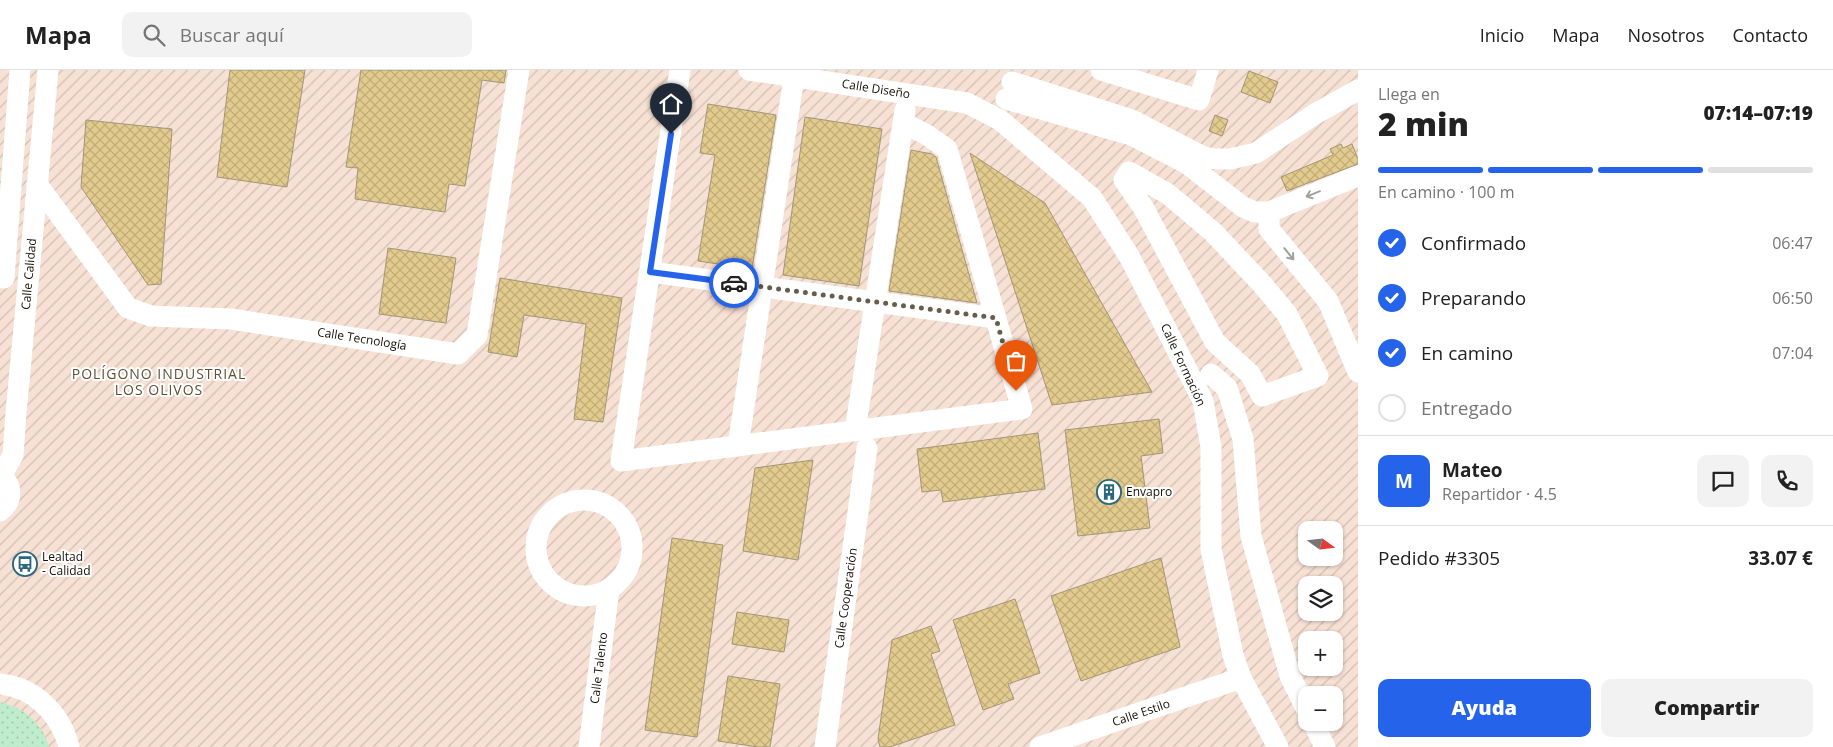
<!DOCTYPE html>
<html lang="es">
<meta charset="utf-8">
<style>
body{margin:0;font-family:"Open Sans",sans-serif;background:#f2f2f2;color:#222;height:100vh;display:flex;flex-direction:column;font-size:19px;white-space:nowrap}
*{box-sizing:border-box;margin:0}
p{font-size:16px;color:#767676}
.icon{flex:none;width:28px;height:28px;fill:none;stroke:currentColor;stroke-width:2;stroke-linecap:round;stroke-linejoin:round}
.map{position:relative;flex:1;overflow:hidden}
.side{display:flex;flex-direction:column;background:#fff;width:475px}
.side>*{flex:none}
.needle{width:32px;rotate:105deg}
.tools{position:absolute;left:1298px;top:451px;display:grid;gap:10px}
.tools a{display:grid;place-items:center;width:45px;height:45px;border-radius:10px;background:#fff;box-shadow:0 1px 4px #0004;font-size:25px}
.pin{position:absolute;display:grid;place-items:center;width:42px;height:42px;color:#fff;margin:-51px -21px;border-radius:50% 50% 50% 0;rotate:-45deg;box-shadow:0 0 5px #0007}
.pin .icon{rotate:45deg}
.courier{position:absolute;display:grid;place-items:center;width:50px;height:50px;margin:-25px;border:4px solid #2563eb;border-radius:50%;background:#fff;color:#222;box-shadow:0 1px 6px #0007}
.headline em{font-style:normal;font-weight:800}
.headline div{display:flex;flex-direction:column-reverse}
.headline{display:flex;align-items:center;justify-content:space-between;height:85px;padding:0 20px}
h1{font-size:32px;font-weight:800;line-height:38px}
.bar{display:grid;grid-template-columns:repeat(4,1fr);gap:8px 5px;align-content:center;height:60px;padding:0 20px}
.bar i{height:6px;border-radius:4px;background:#e0e0e0}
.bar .on{background:#2563eb}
.bar p{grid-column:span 4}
.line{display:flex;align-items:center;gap:12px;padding:0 20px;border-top:1px solid #e0e0e0}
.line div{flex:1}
.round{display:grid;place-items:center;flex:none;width:52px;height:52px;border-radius:10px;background:#f2f2f2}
ol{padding:0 20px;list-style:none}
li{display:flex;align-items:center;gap:15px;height:55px}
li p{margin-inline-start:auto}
li .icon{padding:5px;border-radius:50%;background:#2563eb;color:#fff;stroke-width:4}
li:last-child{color:#767676}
li i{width:28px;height:28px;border:2px solid #e0e0e0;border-radius:50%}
.button{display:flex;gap:10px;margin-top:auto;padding:10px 20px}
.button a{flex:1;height:58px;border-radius:10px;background:#2563eb;color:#fff;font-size:20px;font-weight:800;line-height:58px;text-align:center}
.button a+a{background:#f2f2f2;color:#222}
header{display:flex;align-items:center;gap:30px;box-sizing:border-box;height:70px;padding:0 25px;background:#fff;border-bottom:1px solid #e0e0e0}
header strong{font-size:24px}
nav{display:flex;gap:28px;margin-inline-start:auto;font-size:18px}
.search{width:350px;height:45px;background:#f2f2f2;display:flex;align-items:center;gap:12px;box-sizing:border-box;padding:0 18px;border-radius:10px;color:#767676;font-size:19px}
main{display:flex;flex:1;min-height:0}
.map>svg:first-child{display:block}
.industrial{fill:url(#industrial-furrows);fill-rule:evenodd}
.grass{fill:url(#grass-dots)}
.building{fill:url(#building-cross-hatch);stroke:#a1967a}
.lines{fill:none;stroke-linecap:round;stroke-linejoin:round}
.minor{stroke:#fff;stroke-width:21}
.oneway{stroke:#a1a09c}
.done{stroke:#655e4d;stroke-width:5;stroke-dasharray:0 9}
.route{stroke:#2563eb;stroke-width:6}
.labels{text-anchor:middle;stroke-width:4;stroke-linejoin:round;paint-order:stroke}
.street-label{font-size:12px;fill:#151107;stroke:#fff}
.poi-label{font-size:12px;fill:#151107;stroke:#fff;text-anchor:start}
.neighbourhood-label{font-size:14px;letter-spacing:1px;fill:#5c5238;stroke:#fff}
</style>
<header>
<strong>Mapa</strong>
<div class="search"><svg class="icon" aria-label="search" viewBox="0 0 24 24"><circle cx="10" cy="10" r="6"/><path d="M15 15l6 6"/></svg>Buscar aquí</div>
<nav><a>Inicio</a><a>Mapa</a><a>Nosotros</a><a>Contacto</a></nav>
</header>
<main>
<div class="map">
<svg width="1358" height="677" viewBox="0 0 1358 677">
<defs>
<pattern id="industrial-furrows" width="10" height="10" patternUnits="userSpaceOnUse" patternTransform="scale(1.25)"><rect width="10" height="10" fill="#f7e0d4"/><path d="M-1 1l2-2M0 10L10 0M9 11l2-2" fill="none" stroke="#d3bfb4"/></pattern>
<pattern id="grass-dots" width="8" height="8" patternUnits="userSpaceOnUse" patternTransform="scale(1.25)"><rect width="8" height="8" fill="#bfeccd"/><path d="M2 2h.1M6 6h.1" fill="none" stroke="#a3c9af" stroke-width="1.8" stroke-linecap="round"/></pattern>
<pattern id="building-cross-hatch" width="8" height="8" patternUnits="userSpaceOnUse" patternTransform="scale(1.25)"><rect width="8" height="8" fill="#e2cb8d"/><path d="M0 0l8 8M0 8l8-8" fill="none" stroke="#c1ad78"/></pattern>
</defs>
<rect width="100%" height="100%" fill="#faeed0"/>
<!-- industrial -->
<path class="industrial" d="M0,0H1358V677H0ZM1306,460H1334V488H1306ZM1306,515H1334V542H1306ZM1306,570H1334V598H1306ZM1306,625H1334V652H1306Z"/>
<!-- grass -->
<path class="grass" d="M0,632C24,637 43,654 49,677H0Z"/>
<!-- building -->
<g class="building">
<path d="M230,0H305L287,117L217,107Z"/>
<path d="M361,0H506L504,13L482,10L465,116L449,114L445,142L355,129L358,98L346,97Z"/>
<path d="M1249,1L1278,12L1270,33L1241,22Z"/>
<path d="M708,34L776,45L752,199L698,191L715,85L700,83Z"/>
<path d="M1215,45L1228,50L1222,66L1209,61Z"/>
<path d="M805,47L882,59L859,216L783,205Z"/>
<path d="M86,50L172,59L161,214L148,215L81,117Z"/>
<path d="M1341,74L1343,78L1352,74L1358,89V94L1287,121L1281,107L1333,85L1330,79Z"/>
<path d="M911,80L932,84L936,87L977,233L889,221Z"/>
<path d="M970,83L1045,133L1152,322L1052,335Z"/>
<path d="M388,178L456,188L446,253L379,244Z"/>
<path d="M500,208L622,228L603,352L574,349L586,254L524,245L517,287L488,282Z"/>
<path d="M1159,349L1163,383L1141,386L1150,458L1078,466L1065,360Z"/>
<path d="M1038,363L1045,419L943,432L941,420L922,422L917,379Z"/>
<path d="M813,390L798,490L743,481L755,398Z"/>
<path d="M672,468L723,475L697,667L645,660Z"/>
<path d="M1161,488L1180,577L1081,611L1051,526Z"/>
<path d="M1015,529L1040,603L1008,614L1014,629L983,640L953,550Z"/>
<path d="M737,542L789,550L784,582L732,574Z"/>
<path d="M931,556L940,581L931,584L955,655L890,677H880L878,669L892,570Z"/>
<path d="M728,606L780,614L770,677H758L718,671Z"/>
</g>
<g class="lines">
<!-- minor -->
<g class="minor">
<path d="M680,0L621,391L1022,339L947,79L927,65L904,53"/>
<path d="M749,0L967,33L1000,50L1092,128L1129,186L1203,331L1211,377V479L1233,585L1241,608L1278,677"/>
<path d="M1101,0L1199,30L1208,0"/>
<path d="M1012,12L1132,50L1204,87L1216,89H1230L1256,83L1315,44L1358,20"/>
<path d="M1006,29L1131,65L1186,93L1243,137L1255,142H1269L1358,106"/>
<path d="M1129,102L1168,124L1213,162L1262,214L1287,244L1318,306L1262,326L1250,304L1215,272L1143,137L1124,110Z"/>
<path d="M37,114L128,238L151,246L231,249L458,284L477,265L519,0"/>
<path d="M1269,142V159L1328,231L1358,302"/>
<path d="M650,202L996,248"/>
<path d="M0,207L4,208L20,0"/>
<path d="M1211,304L1227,318L1243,369L1251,466L1290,606L1306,638"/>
<path d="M855,361L905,40"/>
<path d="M738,376L794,7"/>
<path d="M0,405C13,415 13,431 0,441"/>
<path d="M1,406L13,385L16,343L48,0"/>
<circle cx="584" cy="478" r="48"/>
<path d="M0,614C34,617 61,644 69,677"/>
<path d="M1313,652L1325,677"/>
<path d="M589,677L609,519"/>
<path d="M825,677L867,378"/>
<path d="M1040,677L1241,608"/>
</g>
</g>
<!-- one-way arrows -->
<defs><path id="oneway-shaft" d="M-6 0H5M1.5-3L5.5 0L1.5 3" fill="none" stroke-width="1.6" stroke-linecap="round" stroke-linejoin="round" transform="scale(1.25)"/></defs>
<g class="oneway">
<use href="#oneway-shaft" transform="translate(1313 124) rotate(158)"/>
<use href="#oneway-shaft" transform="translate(1289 184) rotate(51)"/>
</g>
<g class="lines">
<!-- done -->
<path class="done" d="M734,213L996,248L1016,321"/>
<!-- route -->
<path class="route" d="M671,64L650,202L734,213"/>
</g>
<!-- icons -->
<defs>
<symbol id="building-ring" viewBox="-11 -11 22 22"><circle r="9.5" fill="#fff" stroke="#2b687f" stroke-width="1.5"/><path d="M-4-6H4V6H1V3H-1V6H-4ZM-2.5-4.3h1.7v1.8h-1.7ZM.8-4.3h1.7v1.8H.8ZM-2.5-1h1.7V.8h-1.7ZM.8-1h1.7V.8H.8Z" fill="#2b687f"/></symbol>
<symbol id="bus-ring" viewBox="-11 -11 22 22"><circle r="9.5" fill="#fff" stroke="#2b687f" stroke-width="1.5"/><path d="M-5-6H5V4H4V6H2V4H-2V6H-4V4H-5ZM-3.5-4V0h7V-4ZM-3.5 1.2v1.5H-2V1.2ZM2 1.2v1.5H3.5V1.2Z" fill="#2b687f"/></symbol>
</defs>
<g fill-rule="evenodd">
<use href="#building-ring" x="1095" y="408" width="28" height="28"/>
<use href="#bus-ring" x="11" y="480" width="28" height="28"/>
</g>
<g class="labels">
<!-- street labels -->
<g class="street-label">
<text transform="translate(876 19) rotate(9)" y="4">Calle Diseño</text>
<text transform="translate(29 204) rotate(-85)" y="4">Calle Calidad</text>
<text transform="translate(362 269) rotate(9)" y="4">Calle Tecnología</text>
<text transform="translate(1183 295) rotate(65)" y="4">Calle Formación</text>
<text transform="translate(846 528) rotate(-82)" y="4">Calle Cooperación</text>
<text transform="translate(599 598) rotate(-83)" y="4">Calle Talento</text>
<text transform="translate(1141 643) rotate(-19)" y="4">Calle Estilo</text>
</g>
<!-- poi labels -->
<g class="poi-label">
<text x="1126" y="426">Envapro</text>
<text x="42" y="491">Lealtad<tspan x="42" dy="14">- Calidad</tspan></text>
</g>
<!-- neighbourhood labels -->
<g class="neighbourhood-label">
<text x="159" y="309">POLÍGONO INDUSTRIAL<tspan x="159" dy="16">LOS OLIVOS</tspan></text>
</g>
</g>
</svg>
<div class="tools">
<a><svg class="needle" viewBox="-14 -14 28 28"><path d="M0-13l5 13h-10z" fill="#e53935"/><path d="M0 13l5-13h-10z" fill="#767676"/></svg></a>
<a><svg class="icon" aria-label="layers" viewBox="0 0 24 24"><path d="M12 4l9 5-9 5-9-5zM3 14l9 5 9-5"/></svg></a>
<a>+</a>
<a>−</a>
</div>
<div class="pin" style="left:1016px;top:321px;background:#ea580c"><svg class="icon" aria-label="bag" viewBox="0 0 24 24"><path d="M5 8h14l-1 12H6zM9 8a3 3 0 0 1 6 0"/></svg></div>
<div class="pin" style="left:671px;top:64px;background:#1f2937"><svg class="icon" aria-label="home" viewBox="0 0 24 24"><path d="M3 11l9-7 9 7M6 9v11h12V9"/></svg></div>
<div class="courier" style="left:734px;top:213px"><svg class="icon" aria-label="car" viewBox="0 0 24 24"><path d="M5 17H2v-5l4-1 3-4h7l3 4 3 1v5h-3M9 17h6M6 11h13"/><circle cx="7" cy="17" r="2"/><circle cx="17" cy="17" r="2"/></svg></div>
</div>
<section class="side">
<div class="headline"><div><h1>2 min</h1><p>Llega en</p></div><em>07:14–07:19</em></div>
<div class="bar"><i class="on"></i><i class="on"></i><i class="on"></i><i></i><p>En camino · 100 m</p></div>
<ol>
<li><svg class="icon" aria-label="check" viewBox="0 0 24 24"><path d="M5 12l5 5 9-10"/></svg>Confirmado<p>06:47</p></li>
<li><svg class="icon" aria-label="check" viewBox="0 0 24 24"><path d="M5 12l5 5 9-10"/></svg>Preparando<p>06:50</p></li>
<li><svg class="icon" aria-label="check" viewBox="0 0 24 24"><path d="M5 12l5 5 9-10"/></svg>En camino<p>07:04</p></li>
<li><i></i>Entregado</li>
</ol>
<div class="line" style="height:90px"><b class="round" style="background:#2563eb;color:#fff">M</b><div><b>Mateo</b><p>Repartidor · 4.5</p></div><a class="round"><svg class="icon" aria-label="chat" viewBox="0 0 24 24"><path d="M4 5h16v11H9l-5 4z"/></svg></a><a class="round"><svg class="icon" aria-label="phone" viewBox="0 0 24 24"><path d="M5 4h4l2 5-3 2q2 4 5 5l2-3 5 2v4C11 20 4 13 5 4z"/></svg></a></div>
<div class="line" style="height:65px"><div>Pedido #3305</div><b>33.07 €</b></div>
<div class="button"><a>Ayuda</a><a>Compartir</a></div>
</section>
</main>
